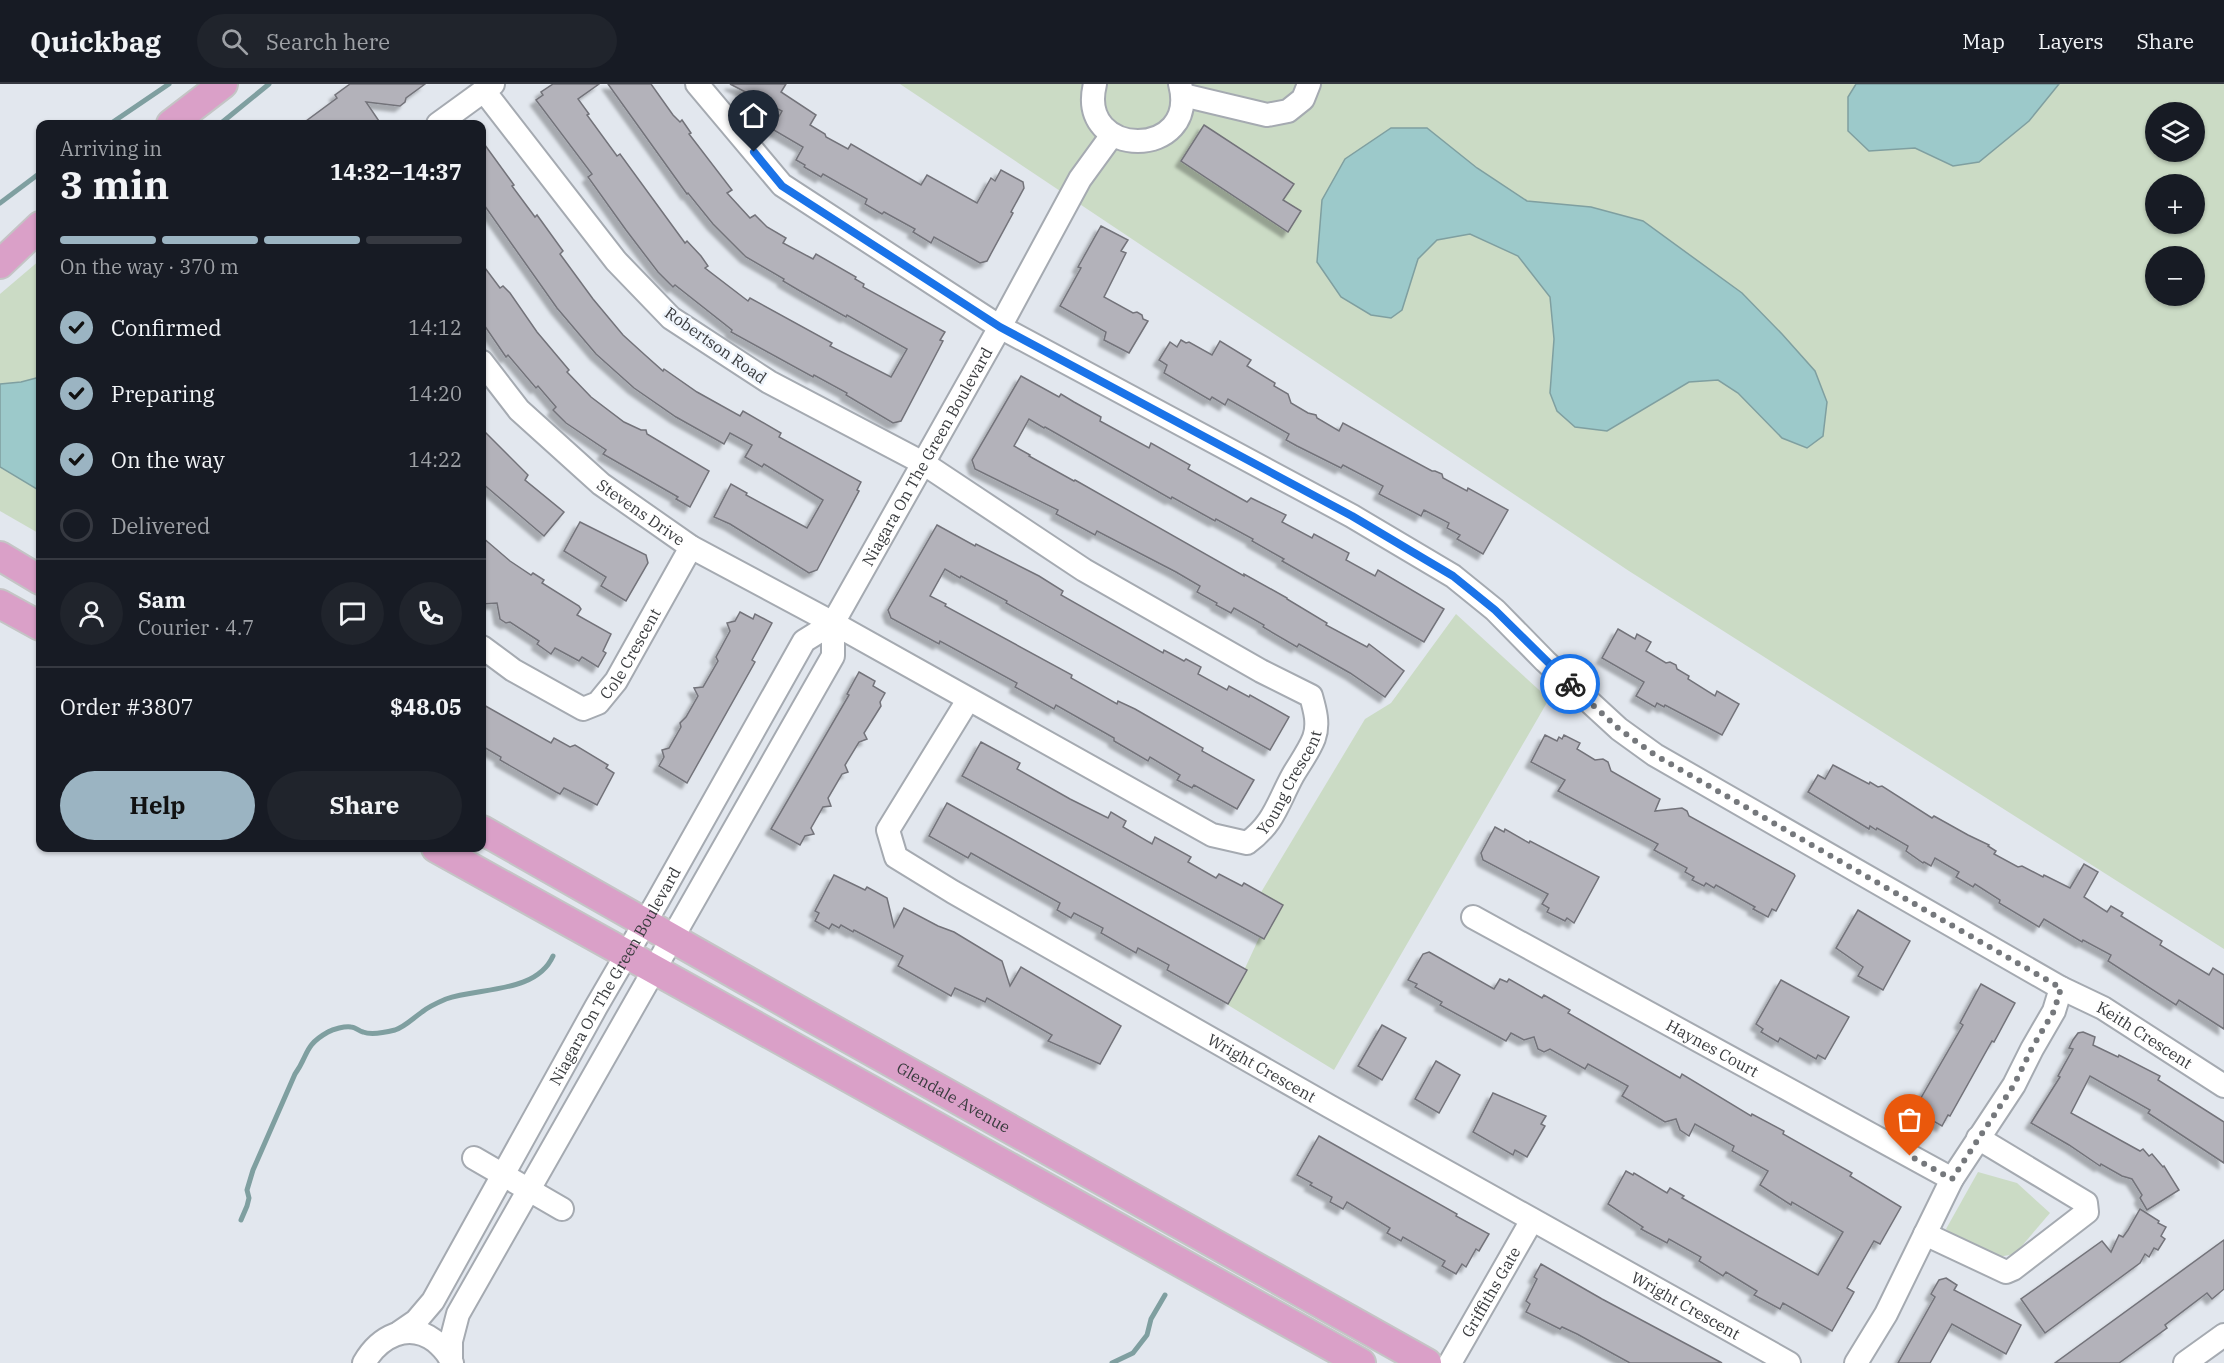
<!DOCTYPE html>
<meta charset="utf-8">
<style>
body{margin:0;font-family:"IBM Plex Serif",serif;background:#20242c;color:#f1f3f6;height:100vh;display:flex;flex-direction:column;font-size:22px;white-space:nowrap}
*{box-sizing:border-box;margin:0}
p{font-size:20px;color:#9ea1a6}
.icon{flex:none;width:33px;height:33px;fill:none;stroke:currentColor;stroke-width:2;stroke-linecap:round;stroke-linejoin:round}
.map{position:relative;flex:1;overflow:hidden}
.sheet{position:absolute;left:36px;top:36px;width:450px;height:732px;display:flex;flex-direction:column;background:#171b24;border-radius:12px;box-shadow:0 2px 4px #0004}
.sheet>*{flex:none}
.fabs{position:absolute;left:2145px;top:18px;display:grid;gap:12px}
.fabs a{display:grid;place-items:center;width:60px;height:60px;border-radius:50%;background:#171b24;box-shadow:0 2px 4px #0004;font-size:30px}
.pin{position:absolute;display:grid;place-items:center;width:51px;height:51px;color:#fff;margin:-62px -26px;border-radius:50% 50% 50% 0;rotate:-45deg;box-shadow:0 0 6px #0007}
.pin .icon{rotate:45deg}
.courier{position:absolute;display:grid;place-items:center;width:60px;height:60px;margin:-30px;border:4px solid #1a73e8;border-radius:50%;background:#fff;color:#222;box-shadow:0 2px 8px #0007}
.overview em{font-style:normal;font-weight:700}
.overview div{display:flex;flex-direction:column-reverse}
.overview{display:flex;align-items:center;justify-content:space-between;height:102px;padding:0 24px}
h1{font-size:39px;font-weight:700;line-height:45px}
.bar{display:grid;grid-template-columns:repeat(4,1fr);gap:9px 6px;align-content:center;height:72px;padding:0 24px}
.bar i{height:8px;border-radius:4px;background:#363941}
.bar .on{background:#9bb4c2}
.bar p{grid-column:span 4}
.line{display:flex;align-items:center;gap:15px;padding:0 24px;border-top:2px solid #363941}
.line div{flex:1}
.round{display:grid;place-items:center;flex:none;width:63px;height:63px;border-radius:32px;background:#20242c}
ol{padding:0 24px;list-style:none}
li{display:flex;align-items:center;gap:18px;height:66px}
li p{margin-inline-start:auto}
li .icon{padding:6px;border-radius:50%;background:#9bb4c2;color:#111;stroke-width:4}
li:last-child{color:#9ea1a6}
li i{width:33px;height:33px;border:3px solid #363941;border-radius:50%}
.cta{display:flex;gap:12px;margin-top:auto;padding:12px 24px}
.cta a{flex:1;height:69px;border-radius:36px;background:#9bb4c2;color:#111;font-size:24px;font-weight:700;line-height:69px;text-align:center}
.cta a+a{background:#20242c;color:#f1f3f6}
header{display:flex;align-items:center;gap:36px;box-sizing:border-box;height:84px;padding:0 30px;background:#171b24;border-bottom:2px solid #363941}
header strong{font-size:28px}
nav{display:flex;gap:33px;margin-inline-start:auto;font-size:21px}
.search{width:420px;height:54px;background:#20242c;display:flex;align-items:center;gap:15px;box-sizing:border-box;padding:0 21px;border-radius:33px;color:#9ea1a6;font-size:22px}
.map>svg:first-child{display:block}
.green{fill:#cbdbc5;fill-rule:evenodd}
.water{fill:#9cc9ca;stroke:#7f9fa0;stroke-width:1.5}
.lines{fill:none;stroke-linecap:round;stroke-linejoin:round}
.stream{stroke:#7f9fa0;stroke-width:5}
.building{fill:#b3b2ba;stroke:#73737a;stroke-width:1.5;filter:url(#shadow)}
.minor-casing{stroke:#a5aab1;stroke-width:26}
.major-casing{stroke:#c4c4c5;stroke-width:32}
.minor{stroke:#fff;stroke-width:22}
.major{stroke:#daa0c8;stroke-width:28}
.done{stroke:#75787c;stroke-width:6;stroke-dasharray:0 10.8}
.route{stroke:#1a73e8;stroke-width:8}
.labels{text-anchor:middle;stroke-width:5;stroke-linejoin:round;paint-order:stroke}
.street-label{font-size:16px;fill:#3a3c3f;stroke:#eff5fc}
</style>
<header>
<strong>Quickbag</strong>
<div class="search"><svg class="icon" aria-label="search" viewBox="0 0 24 24"><circle cx="10" cy="10" r="6"/><path d="M15 15l6 6"/></svg>Search here</div>
<nav><a>Map</a><a>Layers</a><a>Share</a></nav>
</header>
<div class="map">
<svg width="2224" height="1279" viewBox="0 0 2224 1279">
<defs>
<filter id="shadow"><feDropShadow dx="-5.5" dy="5.5" stdDeviation="1.5" flood-color="#0004"/></filter>
</defs>
<rect width="100%" height="100%" fill="#e2e7ee"/>
<!-- green -->
<g class="green">
<path d="M900,0H2224V865L1629,487ZM2156,28H2194V68H2156ZM2156,100H2194V140H2156ZM2156,172H2194V212H2156Z"/>
<path d="M40,176V450L0,427V210Z"/>
<path d="M1456,530L1549,615L1334,986L1228,921L1271,828L1260,810L1365,635L1391,619Z"/>
<path d="M1978,1088L2017,1099L2050,1129L2015,1170L1987,1175L1946,1145Z"/>
</g>
<!-- water -->
<g class="water">
<path d="M1856,0H2059L2029,37L1979,78L1953,82L1915,64L1869,67L1848,47V13Z"/>
<path d="M1391,44H1427L1477,84L1527,117L1591,123L1643,137L1742,209L1782,250L1815,287L1827,318L1823,352L1807,364L1782,354L1738,309L1718,296L1689,298L1607,347L1575,343L1557,327L1550,309L1554,255L1550,213L1518,172L1470,150L1437,156L1418,175L1402,226L1391,234L1371,231L1341,213L1317,178L1322,116L1345,75Z"/>
<path d="M40,293V407L0,383V300L21,298Z"/>
</g>
<g class="lines">
<!-- stream -->
<g class="stream">
<path d="M110,40L169,0"/>
<path d="M220,40L269,0"/>
<path d="M0,119L40,89"/>
<path d="M241,1136L247,1122L249,1114L247,1106L253,1086L295,990C309,971 303,962 328,948C333,945 345,942 351,943C355,943 359,947 363,948C371,951 387,948 395,946C406,942 413,934 422,928C428,923 439,918 446,915C479,903 536,910 553,872"/>
<path d="M1112,1279L1133,1269L1147,1251L1151,1235L1165,1211"/>
</g>
</g>
<!-- building -->
<g class="building">
<path d="M350,0H425L406,14L405,18L400,22L366,18L381,40H302L337,14L335,11Z"/>
<path d="M553,0H599L578,15L589,30L587,31L617,72L620,70L685,159L687,157L701,172L708,182L705,184L748,217L750,214L832,259L830,262L891,293L907,265L847,231L846,233L800,207L783,197L784,195L746,173L713,140L688,109L687,110L608,0H651L673,31L680,38L682,36L691,49L689,50L732,106L727,109L750,134L755,131L767,143L786,154L783,159L813,175L816,170L856,193L855,195L864,200L863,203L945,248L940,256L943,257L901,337L893,339L846,311L847,309L814,291L813,293L731,248L732,246L675,201L673,203L658,188L626,146L588,93L592,90L536,16L543,11L541,8Z"/>
<path d="M730,0H786L781,8L816,31L810,41L825,50L826,53L848,65L851,60L921,101L927,91L977,119L991,94L995,97L1001,86L1023,98L1024,104L1011,128L1013,129L987,177L980,179L934,153L931,159L913,148L915,145L884,128L882,130L865,120L867,115L823,90L821,93L804,83L805,81L796,76L803,63L772,45L782,27Z"/>
<path d="M1204,41L1294,100L1283,116L1301,127L1288,148L1181,77Z"/>
<path d="M482,57L514,101L512,102L535,133L537,131L563,167L560,170L593,215L623,251L645,271L663,287L664,285L697,308L740,332L743,327L781,349L779,353L861,398L857,406L859,407L817,486L809,489L730,440L714,433L731,400L747,409L746,411L807,444L823,416L764,380L762,383L745,373L752,361L730,349L724,360L676,333L634,304L596,270L557,224L482,118Z"/>
<path d="M1101,142L1128,156L1121,167L1126,169L1104,213L1133,229L1137,228L1142,231L1143,235L1148,237L1129,269L1104,256L1106,248L1060,222L1081,184L1078,183Z"/>
<path d="M482,180L500,204L503,202L510,209L537,248L569,286L567,288L591,313L624,338L641,346H646L647,350L709,387L690,423L676,415L678,413L603,370L606,366L566,339L553,326L556,323L538,302L536,304L508,271L506,273L482,238Z"/>
<path d="M1181,256L1186,259L1189,258L1212,271L1220,257L1251,276L1247,282L1275,299L1274,302L1288,310L1291,319L1308,329L1316,331L1317,334L1339,347L1343,339L1432,387H1435L1442,390L1443,394L1467,407L1468,404L1508,426L1483,470L1457,455L1460,451L1447,444L1449,439L1424,426L1421,432L1379,410L1383,402L1343,381L1341,384L1297,362L1286,356L1289,350L1228,315L1225,321L1212,313L1210,316L1164,289L1167,281L1159,276L1170,258L1177,263Z"/>
<path d="M1021,292L1059,313L1061,310L1074,318L1101,333L1100,337L1149,364L1151,359L1190,381L1188,385L1247,418L1251,414L1286,431L1282,438L1312,454L1314,450L1349,469L1346,476L1375,492L1378,486L1444,525L1424,558L1282,477L1284,475L1252,457L1253,455L1216,435L1215,437L1172,413L1171,415L1045,343L1044,344L1029,335L1014,362L1030,371L1029,372L1074,397L1075,396L1244,492V490L1287,514V515L1327,539L1326,541L1367,563L1369,560L1404,587L1385,613L1350,589L1299,560L1297,563L1263,543L1264,541L1234,524L1231,529L1216,521L1217,519L1197,508L1200,502L1176,488L1097,447L1095,451L1056,430L1058,426L975,385L972,376Z"/>
<path d="M482,345L528,391L525,396L564,428L544,452L482,399Z"/>
<path d="M580,438L646,471L648,479L626,517L601,502L606,493L564,467Z"/>
<path d="M937,441L975,462L976,460L1039,492L1063,507L1061,511L1163,569L1164,566L1184,577L1186,575L1201,583L1198,590L1227,606L1229,602L1249,613L1250,611L1289,633L1270,666L1006,519L1007,517L961,492L960,494L945,485L930,512L946,520L945,522L1072,591L1071,594L1117,620L1118,617L1135,625L1203,664L1202,667L1254,696L1237,725L1194,701L1192,704L1177,696L1180,691L1150,673L1148,677L1114,657V654L1056,621L1054,625L1015,603L1017,599L940,557L939,560L891,534L888,526Z"/>
<path d="M482,453L510,477L531,491L533,489L544,496L542,499L579,522L581,525L577,531L611,550L603,567L606,569L598,583L582,573L579,577L555,564L551,570L537,560L539,557L510,538L506,539L500,535L497,519L482,520Z"/>
<path d="M740,528L753,535L755,530L772,539L752,576L755,578L687,699L659,682L664,673L662,666L669,664L681,643L680,639L686,633L698,612L694,604L703,603L718,577L716,573L730,547L727,539L735,537Z"/>
<path d="M1618,545L1635,555L1637,550L1651,558L1646,567L1666,579L1670,578L1676,581L1677,585L1689,592L1688,595L1715,612L1717,607L1739,620L1722,651L1665,621L1664,623L1657,619L1655,623L1636,612L1644,598L1602,574Z"/>
<path d="M859,588L875,597L873,602L885,609L880,618L881,622L864,649L867,655L859,658L845,681L848,688L842,690L828,714L831,722L823,723L811,744L814,750L805,752L800,761L771,745L849,611L847,610Z"/>
<path d="M482,620L551,659L554,654L570,663L575,661L608,681L606,684L614,689L597,721L564,704L560,710L556,708L500,676L501,673L482,662Z"/>
<path d="M1545,651L1557,657L1559,653L1562,655L1564,651L1580,659L1577,665L1595,676L1603,675L1608,678L1611,687L1660,715L1655,727L1682,724L1687,727L1689,732L1794,790L1795,792L1776,827L1772,825L1768,833L1753,825L1755,823L1716,801L1714,804L1706,799L1704,802L1692,796L1694,793L1685,788L1687,784L1654,766L1658,760L1558,707L1565,696L1531,678Z"/>
<path d="M981,658L1020,679L1017,685L1070,715L1108,734L1111,728L1126,737L1123,743L1152,760L1155,753L1191,773L1188,778L1216,794L1219,790L1242,802L1244,799L1283,821L1264,855L962,692Z"/>
<path d="M1833,681L1869,700L1870,698L1878,703L1882,702L1932,734L1934,732L1968,751L1989,761L1988,762L1996,767L1994,770L2018,783L2022,782L2043,793L2044,791L2070,804L2084,780L2098,788L2084,813L2107,828L2111,822L2123,829L2121,832L2162,857L2160,861L2209,891L2213,884L2224,891V945L2179,916L2176,921L2108,877L2111,871L2083,856L2082,858L2044,835L2039,843L1999,819L2000,816L1975,800L1973,803L1956,793L1959,788L1935,774L1931,782L1924,778L1923,779L1906,767L1908,762L1877,744L1876,746L1870,742L1869,745L1808,708L1818,691L1825,695Z"/>
<path d="M947,719L1247,886L1228,920L1167,886L1169,881L1138,864L1136,869L1101,849L1103,844L1074,829L1071,834L1057,826L1060,819L1017,795L971,769L968,774L929,752Z"/>
<path d="M1495,743L1504,748L1505,745L1529,759L1530,757L1599,793L1574,839L1567,834L1565,837L1547,828L1549,824L1542,820L1548,810L1483,776L1481,769Z"/>
<path d="M834,791L865,806L867,803L887,814L894,843L904,824L938,842L954,848L1002,877L1010,902L1021,883L1121,942L1100,980L1048,957L1052,951L987,914L985,918L955,904L951,912L898,882L903,872L854,846L853,848L841,841L839,844L832,840L829,845L815,837L819,829L815,827Z"/>
<path d="M1858,826L1910,857L1883,906L1858,892L1863,883L1836,864Z"/>
<path d="M1429,868L1494,905L1500,895L1507,898L1509,895L1542,914L1544,911L1570,926L1568,929L1680,994L1682,990L1751,1032L1752,1030L1784,1047L1783,1050L1852,1089L1850,1092L1901,1123L1880,1160L1874,1157L1847,1204L1854,1208L1832,1247L1783,1219L1780,1225L1754,1211L1757,1207L1726,1188L1723,1192L1699,1177L1701,1173L1669,1155L1667,1159L1641,1145L1643,1143L1608,1120L1626,1087L1633,1091L1634,1089L1667,1109L1670,1104L1684,1112L1682,1114L1818,1191L1843,1148L1792,1118L1791,1121L1760,1101L1768,1087L1732,1067L1734,1062L1695,1040L1689,1052L1680,1046L1676,1035L1665,1038L1622,1012L1628,1002L1588,980L1585,985L1550,965L1544,968L1538,965L1534,953L1524,956L1511,949L1506,957L1440,921L1442,918L1415,903L1417,900L1408,896L1423,870Z"/>
<path d="M1781,896L1849,933L1825,975L1818,971L1816,975L1780,954L1778,958L1761,948L1763,945L1756,940Z"/>
<path d="M1981,900L2015,919L1994,958L1992,957L1950,1032L1948,1031L1942,1042L1914,1026L1963,941L1960,939Z"/>
<path d="M1382,941L1406,954L1382,996L1358,982Z"/>
<path d="M2083,948L2095,953L2093,961L2118,973L2119,971L2160,992L2158,996L2224,1038V1079L2148,1029L2150,1026L2090,992L2071,1029L2140,1067L2143,1065L2149,1072L2152,1070L2163,1083L2164,1082L2179,1106L2147,1126L2140,1114L2142,1111L2132,1095L2122,1092L2101,1080L2100,1082L2069,1061L2031,1039L2060,993L2058,992L2073,965L2069,964L2073,956L2078,949Z"/>
<path d="M1436,977L1460,991L1439,1029L1415,1015Z"/>
<path d="M1493,1009L1546,1032L1541,1040L1545,1042L1527,1073L1515,1066L1513,1071L1473,1048Z"/>
<path d="M1319,1052L1457,1130L1456,1132L1489,1150L1479,1167L1476,1165L1466,1183L1462,1180L1456,1190L1442,1182L1445,1177L1403,1153L1401,1157L1387,1149L1390,1144L1347,1118L1343,1125L1330,1118L1332,1113L1310,1101L1312,1099L1297,1091Z"/>
<path d="M2140,1125L2159,1137L2158,1139L2166,1143L2161,1152L2165,1155L2158,1166L2154,1164L2149,1173L2145,1170L2140,1179L2045,1249L2021,1215L2102,1157L2111,1168L2119,1151L2123,1153L2128,1146Z"/>
<path d="M2224,1156V1205L2212,1215L2207,1209L2165,1241L2167,1244L2119,1279H2055Z"/>
<path d="M1541,1180L1602,1215L1722,1279H1630L1577,1250L1562,1243L1560,1245L1526,1228L1530,1220L1526,1217L1537,1195L1534,1193Z"/>
<path d="M1946,1194L1957,1201L1954,1206L2021,1241L2006,1270L1952,1240L1930,1279H1898L1935,1213L1931,1210L1939,1196Z"/>
</g>
<g class="lines">
<defs>
<g id="minor">
<path d="M697,0L782,101L1000,243L1352,432L1453,492L1495,526L1545,577L1619,645L1655,671L2061,904L2054,927L2032,965L2014,1001L1952,1095L1886,1230L1856,1279"/>
<path d="M1095,0C1076,76 1200,76 1180,0"/>
<path d="M1183,11L1267,31L1288,27L1303,15L1309,0"/>
<path d="M438,40L493,0"/>
<path id="s1" d="M482,278L519,326L601,400L691,463L833,539L1212,751L1247,759C1274,740 1278,718 1293,691C1300,679 1309,667 1314,654C1319,640 1315,626 1311,612L1261,587L1084,486L923,379L769,298L671,234L616,177L484,7"/>
<path id="s2" d="M482,563L513,586L583,625L598,619L616,597L691,463"/>
<path id="s3" d="M968,616L888,746L896,773L953,808L1329,1022L1789,1279"/>
<path id="s4" d="M1473,833L1952,1095"/>
<path id="s5" d="M2061,904L2103,924L2224,1002"/>
<path d="M474,1074L562,1125"/>
<path d="M1925,1150L2006,1188L2013,1185L2087,1128L2086,1119L1978,1054"/>
<path id="s6" d="M400,1248L416,1237L433,1217L596,923L657,818L804,557L833,539L1000,243L1080,95L1112,51"/>
<path d="M451,1274V1257L458,1230L833,572V539"/>
<path d="M364,1279C379,1253 408,1237 435,1257C442,1263 449,1270 452,1279"/>
<path id="s7" d="M1450,1279L1532,1136"/>
<path d="M2185,1279L2224,1251"/>
</g>
<g id="major">
<path d="M171,40L223,0"/>
<path d="M0,180L40,142"/>
<path d="M0,472L40,496"/>
<path d="M0,520L40,542"/>
<path id="s8" d="M482,746L800,927L1427,1279"/>
<path d="M436,764L1361,1279"/>
</g>
</defs>
<!-- minor casing -->
<use href="#minor" class="minor-casing"/>
<!-- major casing -->
<use href="#major" class="major-casing"/>
<!-- minor -->
<use href="#minor" class="minor"/>
<!-- major -->
<use href="#major" class="major"/>
</g>
<g class="lines">
<!-- done -->
<path class="done" d="M1570,600L1619,645L1655,671L2061,904L2054,927L2032,964L2014,1001L1952,1095L1910,1072"/>
<!-- route -->
<path class="route" d="M754,68L782,102L1000,243L1352,432L1453,492L1495,526L1570,600"/>
</g>
<g class="labels">
<!-- street labels -->
<g class="street-label">
<text transform="translate(716 261) rotate(35)" y="6">Robertson Road</text>
<text dy="6" stroke="none"><textPath href="#s6" startOffset="1028">Niagara On The Green Boulevard</textPath></text>
<text dy="6" stroke="none"><textPath href="#s1" startOffset="220">Stevens Drive</textPath></text>
<text dy="6" stroke="none"><textPath href="#s2" startOffset="194">Cole Crescent</textPath></text>
<text dy="6" stroke="none"><textPath href="#s1" startOffset="987">Young Crescent</textPath></text>
<text dy="6" stroke="none"><textPath href="#s6" startOffset="418">Niagara On The Green Boulevard</textPath></text>
<text dy="6" stroke="none"><textPath href="#s5" startOffset="96">Keith Crescent</textPath></text>
<text dy="6" stroke="none"><textPath href="#s4" startOffset="273">Haynes Court</textPath></text>
<text dy="6" stroke="none"><textPath href="#s3" startOffset="603">Wright Crescent</textPath></text>
<text dy="6" stroke="none"><textPath href="#s8" startOffset="542">Glendale Avenue</textPath></text>
<text dy="6" stroke="none"><textPath href="#s7" startOffset="82">Griffiths Gate</textPath></text>
<text dy="6" stroke="none"><textPath href="#s3" startOffset="1089">Wright Crescent</textPath></text>
</g>
</g>
</svg>
<div class="fabs">
<a><svg class="icon" aria-label="layers" viewBox="0 0 24 24"><path d="M12 4l9 5-9 5-9-5zM3 14l9 5 9-5"/></svg></a>
<a>+</a>
<a>−</a>
</div>
<div class="pin" style="left:1910px;top:1072px;background:#ea580c"><svg class="icon" aria-label="bag" viewBox="0 0 24 24"><path d="M5 8h14l-1 12H6zM9 8a3 3 0 0 1 6 0"/></svg></div>
<div class="pin" style="left:754px;top:68px;background:#1f2937"><svg class="icon" aria-label="home" viewBox="0 0 24 24"><path d="M3 11l9-7 9 7M6 9v11h12V9"/></svg></div>
<div class="courier" style="left:1570px;top:600px"><svg class="icon" aria-label="bike" viewBox="0 0 24 24"><circle cx="6" cy="16" r="4"/><circle cx="18" cy="16" r="4"/><path d="M6 16l4-8h5l3 8M10 8l3 8H6M13 5h3"/></svg></div>
<section class="sheet">
<div class="overview"><div><h1>3 min</h1><p>Arriving in</p></div><em>14:32–14:37</em></div>
<div class="bar"><i class="on"></i><i class="on"></i><i class="on"></i><i></i><p>On the way · 370 m</p></div>
<ol>
<li><svg class="icon" aria-label="check" viewBox="0 0 24 24"><path d="M5 12l5 5 9-10"/></svg>Confirmed<p>14:12</p></li>
<li><svg class="icon" aria-label="check" viewBox="0 0 24 24"><path d="M5 12l5 5 9-10"/></svg>Preparing<p>14:20</p></li>
<li><svg class="icon" aria-label="check" viewBox="0 0 24 24"><path d="M5 12l5 5 9-10"/></svg>On the way<p>14:22</p></li>
<li><i></i>Delivered</li>
</ol>
<div class="line" style="height:108px"><a class="round"><svg class="icon" aria-label="person" viewBox="0 0 24 24"><circle cx="12" cy="8" r="4"/><path d="M4 21q1-7 8-7t8 7"/></svg></a><div><b>Sam</b><p>Courier · 4.7</p></div><a class="round"><svg class="icon" aria-label="chat" viewBox="0 0 24 24"><path d="M4 5h16v11H9l-5 4z"/></svg></a><a class="round"><svg class="icon" aria-label="phone" viewBox="0 0 24 24"><path d="M5 4h4l2 5-3 2q2 4 5 5l2-3 5 2v4C11 20 4 13 5 4z"/></svg></a></div>
<div class="line" style="height:78px"><div>Order #3807</div><b>$48.05</b></div>
<div class="cta"><a>Help</a><a>Share</a></div>
</section>
</div>
